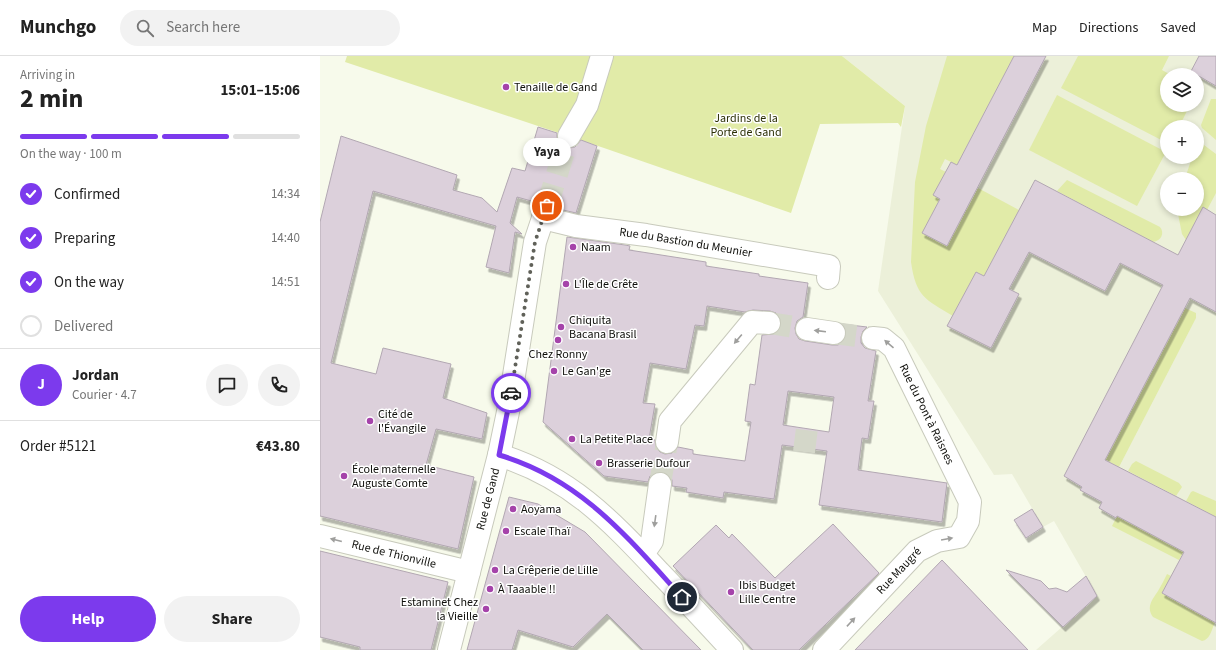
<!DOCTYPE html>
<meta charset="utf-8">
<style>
body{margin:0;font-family:"Source Sans 3",sans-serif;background:#f2f2f2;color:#222;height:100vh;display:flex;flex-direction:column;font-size:15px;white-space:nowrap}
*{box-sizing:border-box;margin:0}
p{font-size:13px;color:#767676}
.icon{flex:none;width:22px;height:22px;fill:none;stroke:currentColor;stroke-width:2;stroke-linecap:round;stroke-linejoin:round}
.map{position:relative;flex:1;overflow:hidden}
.panel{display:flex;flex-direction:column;background:#fff;width:320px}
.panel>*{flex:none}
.tools{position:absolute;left:840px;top:12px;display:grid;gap:8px}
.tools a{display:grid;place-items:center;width:44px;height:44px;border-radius:50%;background:#fff;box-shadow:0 2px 6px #0003;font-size:20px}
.pin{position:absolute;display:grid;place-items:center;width:34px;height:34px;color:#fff;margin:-17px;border:2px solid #fff;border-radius:50%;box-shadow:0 1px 4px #0007}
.courier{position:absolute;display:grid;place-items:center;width:40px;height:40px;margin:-20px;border:3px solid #7c3aed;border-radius:50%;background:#fff;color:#222;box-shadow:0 1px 5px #0007}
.bubble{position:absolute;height:28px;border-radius:14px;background:#fff;box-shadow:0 2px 6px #0003;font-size:13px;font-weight:700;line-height:28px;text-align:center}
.headline em{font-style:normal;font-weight:700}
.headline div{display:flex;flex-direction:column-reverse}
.headline{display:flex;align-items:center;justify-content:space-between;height:68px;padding:0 20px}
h1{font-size:26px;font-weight:700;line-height:30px}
.bar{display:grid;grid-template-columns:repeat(4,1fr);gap:6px 4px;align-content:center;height:48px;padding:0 20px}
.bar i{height:5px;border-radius:3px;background:#e0e0e0}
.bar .selected{background:#7c3aed}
.bar p{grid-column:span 4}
.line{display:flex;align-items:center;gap:10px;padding:0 20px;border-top:1px solid #e0e0e0}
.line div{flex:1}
.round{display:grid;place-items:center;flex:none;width:42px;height:42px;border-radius:21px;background:#f2f2f2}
ol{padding:0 20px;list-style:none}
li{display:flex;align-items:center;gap:12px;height:44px}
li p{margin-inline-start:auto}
li .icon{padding:4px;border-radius:50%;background:#7c3aed;color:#fff;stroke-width:4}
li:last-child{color:#767676}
li i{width:22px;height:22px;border:2px solid #e0e0e0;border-radius:50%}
.primary-button{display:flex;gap:8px;margin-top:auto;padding:8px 20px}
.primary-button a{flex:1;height:46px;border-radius:24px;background:#7c3aed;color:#fff;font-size:16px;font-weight:700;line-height:46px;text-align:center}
.primary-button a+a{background:#f2f2f2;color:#222}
header{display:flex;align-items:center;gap:24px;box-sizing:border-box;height:56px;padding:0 20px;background:#fff;border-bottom:1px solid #e0e0e0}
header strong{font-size:19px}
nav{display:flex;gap:22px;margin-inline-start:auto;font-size:14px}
.search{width:280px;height:36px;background:#f2f2f2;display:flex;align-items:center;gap:10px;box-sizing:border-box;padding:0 14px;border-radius:22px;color:#767676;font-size:15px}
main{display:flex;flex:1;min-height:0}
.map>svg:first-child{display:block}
.built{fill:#ecf0d9;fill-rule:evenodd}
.green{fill:#e1eba8}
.building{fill:#dcd0db;stroke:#b2a7b2;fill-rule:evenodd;filter:url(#shadow)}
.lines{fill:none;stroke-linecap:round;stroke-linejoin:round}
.street-tunnel{stroke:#d4d7c9;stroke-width:22;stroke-dasharray:22 11;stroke-linecap:butt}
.street-casing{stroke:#c8cabc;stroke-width:24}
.street{stroke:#fff;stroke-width:22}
.oneway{fill:#9f9f9d}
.done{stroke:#606159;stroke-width:4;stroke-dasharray:0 7.2}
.route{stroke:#7c3aed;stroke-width:5}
.poi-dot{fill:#a543aa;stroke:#fff;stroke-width:1.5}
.labels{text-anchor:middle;stroke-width:3;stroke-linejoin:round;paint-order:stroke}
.poi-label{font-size:12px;fill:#0f0f0b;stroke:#fff;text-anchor:start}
.park-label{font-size:12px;fill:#2c3005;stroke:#fff}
.street-label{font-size:12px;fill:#0f0f0b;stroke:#fff}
</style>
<header>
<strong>Munchgo</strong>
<div class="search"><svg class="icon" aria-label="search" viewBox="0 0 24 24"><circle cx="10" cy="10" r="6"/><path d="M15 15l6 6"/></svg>Search here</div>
<nav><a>Map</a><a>Directions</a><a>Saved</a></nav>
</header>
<main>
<section class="panel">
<div class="headline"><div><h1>2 min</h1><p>Arriving in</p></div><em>15:01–15:06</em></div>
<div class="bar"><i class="selected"></i><i class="selected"></i><i class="selected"></i><i></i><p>On the way · 100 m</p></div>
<ol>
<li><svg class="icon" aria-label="check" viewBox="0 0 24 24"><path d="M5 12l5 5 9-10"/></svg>Confirmed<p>14:34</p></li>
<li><svg class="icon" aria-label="check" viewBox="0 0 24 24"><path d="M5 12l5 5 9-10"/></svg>Preparing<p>14:40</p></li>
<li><svg class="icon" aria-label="check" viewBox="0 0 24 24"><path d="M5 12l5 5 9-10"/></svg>On the way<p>14:51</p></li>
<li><i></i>Delivered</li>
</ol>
<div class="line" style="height:72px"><b class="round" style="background:#7c3aed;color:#fff">J</b><div><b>Jordan</b><p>Courier · 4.7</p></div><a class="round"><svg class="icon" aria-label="chat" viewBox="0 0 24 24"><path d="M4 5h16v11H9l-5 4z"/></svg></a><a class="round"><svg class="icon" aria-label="phone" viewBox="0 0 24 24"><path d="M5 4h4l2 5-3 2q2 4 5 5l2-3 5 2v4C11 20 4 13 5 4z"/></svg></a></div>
<div class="line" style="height:52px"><div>Order #5121</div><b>€43.80</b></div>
<div class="primary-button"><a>Help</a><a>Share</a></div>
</section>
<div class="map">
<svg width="896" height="594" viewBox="0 0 896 594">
<defs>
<filter id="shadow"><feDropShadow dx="2.5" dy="4.5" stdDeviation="0" flood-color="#0004"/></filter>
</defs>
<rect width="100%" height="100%" fill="#f7faeb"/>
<!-- built -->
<path class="built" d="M522,0H896V594H716L777,540L734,465L723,471L692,418L674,419L558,235L585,50ZM847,19H877V49H847ZM847,71H877V101H847ZM847,123H877V153H847Z"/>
<!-- green -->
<g class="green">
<path d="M27,0H522L585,50L581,71L578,67L500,68L471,157L284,92L25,6Z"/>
<path d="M627,0H694L637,109L625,103L620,113L632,119L613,139L620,143L603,177L627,190L658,132L699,154L664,220L656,216L633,260C605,243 596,241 591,206L595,126L606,70Z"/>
<path d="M758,0H849L842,14L851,19H847V49H870L859,71H847V87L741,32Z"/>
<path d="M737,39L846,96L817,150L709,94Z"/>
<path d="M891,43H896V84L882,72L881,69Z"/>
<path d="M880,86L896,98V137L887,154L866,184L862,178L857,153H877V123H865L872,101H877V90Z"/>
<path d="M747,124L840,171C845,177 841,185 833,186L737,135Z"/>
<path d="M865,252L876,257V262L799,411L785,404Z"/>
<path d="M816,405L859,427L862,431L856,440L808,415L812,408Z"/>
<path d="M873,435L896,445V461L866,445L871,436Z"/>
<path d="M797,460L864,495L859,504L792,470Z"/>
<path d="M847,518L851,520L842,537L895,566C892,573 890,584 882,585L833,561C826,551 832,544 838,535C841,530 844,524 847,518Z"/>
</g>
<!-- building -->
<g class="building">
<path d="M694,0H726L627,190L602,177L620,143L613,139L631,106L637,109Z"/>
<path d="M879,0H896V30L877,19H869Z"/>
<path d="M218,71L237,77V80L238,86L243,91L249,92L255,91L261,84L277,90L256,157L239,153V147L237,142L231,138H224L219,140L215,146L197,141L190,167L202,178L195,176L189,217L166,211L176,170L53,135L11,307L56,318L63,292L131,308L123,342L167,357L162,383L116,373L106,409L154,421L138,493L0,460V166L21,80L137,119L133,134L162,142L177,156L192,112L205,115Z"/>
<path d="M715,124L858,199L883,151L896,159V256L870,242L785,404L896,461V567L842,537L864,496L797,460L796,462L779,452L782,446L760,434L762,431L744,420L843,229L800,207L785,235L709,196L689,233L699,238L671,292L627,270L656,216L664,220Z"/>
<path d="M247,181L305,189L310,190L309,194L386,206V210L439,218V220L488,227L483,261L477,265L475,272L476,278L479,283L485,285L512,289H518L524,285L526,279V273L522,268L547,271L543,275L541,281V287L545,292L556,295L548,345H554L548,383L542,382L538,414L627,427L622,466L499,449L507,395L462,389L454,443L404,436L403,442L366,436L367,432L352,430V424L348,418L341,416L335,417L330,420L328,426L284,420L223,366ZM387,250L425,256L433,254L450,255L456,257L460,262L461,268L459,274L454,278L442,279L435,329L430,328L425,365L431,366L425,405L373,398V394L358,391L352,397L345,398L340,396L336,391L335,384L329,383L335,348L323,347L330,307L366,313L375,269L384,270ZM468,335L514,341L509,376L463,369Z"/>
<path d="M189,441L218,448L265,476L381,594H323L287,558L253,591L198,574L192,594H147Z"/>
<path d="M712,453L723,471L706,482L694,464Z"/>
<path d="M513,468L559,517L479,594H433L353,510L396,469L409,482L412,478L455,522Z"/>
<path d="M0,495L128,526L111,594H40V591L0,581Z"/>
<path d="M622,504L708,594H535L566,562Z"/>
<path d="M686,514L721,525L729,533L736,532L747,536L766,520L777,540L743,571Z"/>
</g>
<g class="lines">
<!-- street-tunnel -->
<g class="street-tunnel">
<path d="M227,150L249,80"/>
<path d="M449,267L487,273"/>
<path d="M514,277L553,282"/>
<path d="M484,396L487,372"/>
<path d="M340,428L347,386"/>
</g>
<defs>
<g id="street">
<path d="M249,80L267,49L282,0"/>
<path id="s1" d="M223,162L256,170L326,179L509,210L508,222"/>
<path d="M487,273L514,277"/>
<path d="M347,386L350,365L432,266L449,267"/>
<path d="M179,399C250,421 290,464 339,516C364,542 388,568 412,594"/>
<path id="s2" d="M0,480L149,516"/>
<path d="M323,498L332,485L340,428"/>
<path id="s3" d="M129,594L179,399L189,351L215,186L227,150"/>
<path id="s4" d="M504,594L597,495L617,485L639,481L648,465L650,446L574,292L563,283L553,282"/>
</g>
</defs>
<!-- street casing -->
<use href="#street" class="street-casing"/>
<!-- street -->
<use href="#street" class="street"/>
</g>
<!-- one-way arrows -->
<defs><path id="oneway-solid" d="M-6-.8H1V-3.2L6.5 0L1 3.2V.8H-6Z"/></defs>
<g class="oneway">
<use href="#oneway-solid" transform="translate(500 275) rotate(-173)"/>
<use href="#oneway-solid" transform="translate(418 283) rotate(130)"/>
<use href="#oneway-solid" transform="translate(569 288) rotate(-139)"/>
<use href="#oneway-solid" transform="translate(335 465) rotate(98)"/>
<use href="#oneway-solid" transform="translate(627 483) rotate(-10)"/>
<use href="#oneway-solid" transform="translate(16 484) rotate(-166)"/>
<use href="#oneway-solid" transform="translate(531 566) rotate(-47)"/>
</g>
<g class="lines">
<!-- done -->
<path class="done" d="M191,337L215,186L227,150"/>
<!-- route -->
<path class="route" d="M191,337L179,399C261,423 307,481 362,541"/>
</g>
<!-- markers -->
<g class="poi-dot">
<circle cx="186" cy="31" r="4"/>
<circle cx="253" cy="191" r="4"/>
<circle cx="246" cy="228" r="4"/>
<circle cx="241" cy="271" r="4"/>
<circle cx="238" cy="284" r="4"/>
<circle cx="234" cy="315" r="4"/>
<circle cx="50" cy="365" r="4"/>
<circle cx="252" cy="383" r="4"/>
<circle cx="279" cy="407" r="4"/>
<circle cx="24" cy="420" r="4"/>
<circle cx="193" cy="453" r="4"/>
<circle cx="186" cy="475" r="4"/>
<circle cx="175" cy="514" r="4"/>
<circle cx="170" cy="533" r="4"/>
<circle cx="411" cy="536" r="4"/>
<circle cx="166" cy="553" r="4"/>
</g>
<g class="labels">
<!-- poi labels -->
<g class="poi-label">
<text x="194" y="35">Tenaille de Gand</text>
<text x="261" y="195">Naam</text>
<text x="254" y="232">L'Île de Crête</text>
<text x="249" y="268">Chiquita<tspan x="249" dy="14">Bacana Brasil</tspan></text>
<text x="238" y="302" text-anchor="middle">Chez Ronny</text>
<text x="242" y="319">Le Gan'ge</text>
<text x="58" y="362">Cité de<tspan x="58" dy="14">l'Évangile</tspan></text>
<text x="260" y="387">La Petite Place</text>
<text x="287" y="411">Brasserie Dufour</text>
<text x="32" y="417">École maternelle<tspan x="32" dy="14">Auguste Comte</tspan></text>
<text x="201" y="457">Aoyama</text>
<text x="194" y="479">Escale Thaï</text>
<text x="183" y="518">La Crêperie de Lille</text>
<text x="419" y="533">Ibis Budget<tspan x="419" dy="14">Lille Centre</tspan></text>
<text x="178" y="537">À Taaable !!</text>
<text x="158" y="550" text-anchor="end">Estaminet Chez<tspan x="158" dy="14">la Vieille</tspan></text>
</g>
<!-- park labels -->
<g class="park-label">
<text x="426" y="66">Jardins de la<tspan x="426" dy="14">Porte de Gand</tspan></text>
</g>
<!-- street labels -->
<g class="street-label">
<text dy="4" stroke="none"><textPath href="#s1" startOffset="145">Rue du Bastion du Meunier</textPath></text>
<text transform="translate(607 358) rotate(64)" y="4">Rue du Pont à Raisnes</text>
<text dy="4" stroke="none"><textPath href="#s3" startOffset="156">Rue de Gand</textPath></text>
<text dy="4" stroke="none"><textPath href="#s2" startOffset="76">Rue de Thionville</textPath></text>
<text dy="4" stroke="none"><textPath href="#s4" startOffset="109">Rue Maugré</textPath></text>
</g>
</g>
</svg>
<div class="tools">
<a><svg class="icon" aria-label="layers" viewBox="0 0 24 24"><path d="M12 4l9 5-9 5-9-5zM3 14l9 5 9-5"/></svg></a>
<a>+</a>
<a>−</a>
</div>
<div class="pin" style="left:227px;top:150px;background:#ea580c"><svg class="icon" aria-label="bag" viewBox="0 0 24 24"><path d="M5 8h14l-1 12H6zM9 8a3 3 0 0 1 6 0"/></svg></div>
<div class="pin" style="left:362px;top:541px;background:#1f2937"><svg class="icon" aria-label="home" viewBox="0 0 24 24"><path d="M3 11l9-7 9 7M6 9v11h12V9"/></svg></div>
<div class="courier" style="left:191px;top:337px"><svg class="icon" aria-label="car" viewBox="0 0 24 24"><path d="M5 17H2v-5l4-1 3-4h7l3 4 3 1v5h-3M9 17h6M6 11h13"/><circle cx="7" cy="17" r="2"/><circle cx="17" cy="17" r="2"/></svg></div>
<div class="bubble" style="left:203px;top:82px;width:48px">Yaya</div>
</div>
</main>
